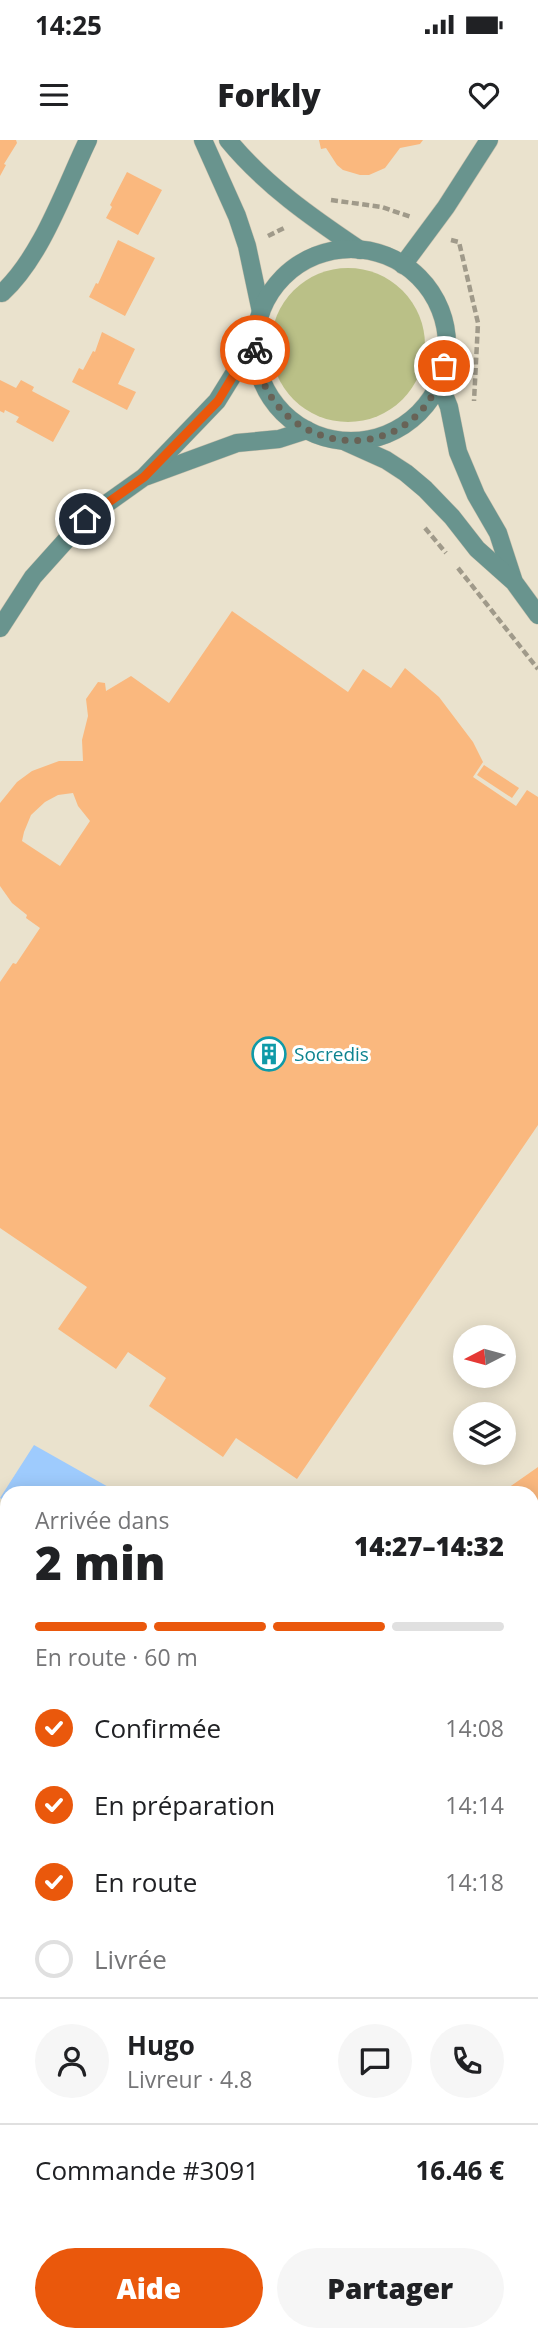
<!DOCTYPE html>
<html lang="fr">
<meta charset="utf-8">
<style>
body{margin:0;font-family:"Open Sans",sans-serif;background:#f6f6f6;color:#202124;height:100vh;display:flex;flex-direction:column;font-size:26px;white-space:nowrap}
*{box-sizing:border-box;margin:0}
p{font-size:23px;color:#757577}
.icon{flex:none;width:38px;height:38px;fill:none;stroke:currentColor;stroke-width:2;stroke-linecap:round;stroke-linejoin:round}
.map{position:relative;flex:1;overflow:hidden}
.details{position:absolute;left:0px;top:1346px;width:539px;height:856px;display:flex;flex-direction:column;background:#fff;border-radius:21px 21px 0 0;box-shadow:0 4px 18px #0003}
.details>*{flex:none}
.needle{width:46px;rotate:264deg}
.fabs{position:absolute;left:453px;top:1185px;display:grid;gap:14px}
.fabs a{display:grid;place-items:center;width:63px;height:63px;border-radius:50%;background:#fff;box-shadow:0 4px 18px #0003;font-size:35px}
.pin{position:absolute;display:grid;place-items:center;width:60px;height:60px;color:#fff;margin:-30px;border:4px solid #fff;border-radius:50%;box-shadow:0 2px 7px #0007}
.courier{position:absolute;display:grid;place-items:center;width:70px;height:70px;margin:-35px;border:5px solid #ea580c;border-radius:50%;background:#fff;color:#222;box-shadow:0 2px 9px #0007}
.overview em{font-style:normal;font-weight:800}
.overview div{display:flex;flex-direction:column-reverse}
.overview{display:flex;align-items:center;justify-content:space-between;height:119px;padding:0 35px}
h1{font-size:46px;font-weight:800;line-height:52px}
.bar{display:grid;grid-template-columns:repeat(4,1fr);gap:10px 7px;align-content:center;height:84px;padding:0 35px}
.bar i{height:9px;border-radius:5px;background:#e0e0e0}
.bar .active{background:#ea580c}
.bar p{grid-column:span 4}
.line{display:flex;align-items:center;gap:18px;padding:0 35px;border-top:2px solid #e0e0e0}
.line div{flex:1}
.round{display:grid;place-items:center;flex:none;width:74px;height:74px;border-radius:37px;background:#f6f6f6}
ol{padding:0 35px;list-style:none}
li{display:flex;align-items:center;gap:21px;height:77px}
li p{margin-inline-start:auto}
li .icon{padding:7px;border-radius:50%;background:#ea580c;color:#fff;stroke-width:4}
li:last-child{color:#757577}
li i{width:38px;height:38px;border:4px solid #e0e0e0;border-radius:50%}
.button{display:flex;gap:14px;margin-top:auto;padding:14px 35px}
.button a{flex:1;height:80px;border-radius:42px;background:#ea580c;color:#fff;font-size:28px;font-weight:800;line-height:80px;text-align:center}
.button a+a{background:#f6f6f6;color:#202124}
.status{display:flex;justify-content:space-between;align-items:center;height:49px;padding:0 35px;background:#fff;direction:ltr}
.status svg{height:19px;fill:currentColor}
header{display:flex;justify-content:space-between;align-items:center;height:91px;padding:0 35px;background:#fff;font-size:32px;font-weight:800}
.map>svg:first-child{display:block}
.green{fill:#bac087}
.water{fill:#9ecbfd}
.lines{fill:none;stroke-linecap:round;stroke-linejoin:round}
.stream{stroke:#9ecbfd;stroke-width:10}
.building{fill:#fab87e;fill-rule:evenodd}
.lane-casing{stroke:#c6bfac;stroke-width:19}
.street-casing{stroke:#c6bfac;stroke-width:19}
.path{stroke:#a09a8a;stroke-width:4.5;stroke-dasharray:7 3.5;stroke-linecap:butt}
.lane{stroke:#69948e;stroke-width:18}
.street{stroke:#69948e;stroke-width:18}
.done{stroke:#686357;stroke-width:7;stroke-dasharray:0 12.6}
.route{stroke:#ea580c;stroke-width:9}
.labels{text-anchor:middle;stroke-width:6;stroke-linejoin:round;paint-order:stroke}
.culture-label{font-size:19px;fill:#0d838f;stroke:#fff;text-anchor:start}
</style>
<div class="status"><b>14:25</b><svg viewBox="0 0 49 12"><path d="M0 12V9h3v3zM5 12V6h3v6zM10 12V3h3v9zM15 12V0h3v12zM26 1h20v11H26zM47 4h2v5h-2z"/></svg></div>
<header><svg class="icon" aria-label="menu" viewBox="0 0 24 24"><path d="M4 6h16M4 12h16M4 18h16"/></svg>Forkly<svg class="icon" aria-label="heart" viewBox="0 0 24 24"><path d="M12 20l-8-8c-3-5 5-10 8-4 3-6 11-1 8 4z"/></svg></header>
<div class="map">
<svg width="538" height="2201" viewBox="0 0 538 2201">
<rect width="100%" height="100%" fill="#eae2cd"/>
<!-- green -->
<circle class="green" cx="348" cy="205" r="77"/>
<!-- water -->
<path class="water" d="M34,1305L119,1353H7V1362L0,1358Z"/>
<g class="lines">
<!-- stream -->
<g class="stream">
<path d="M532,1472L538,1468"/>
<path d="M0,1538L7,1534"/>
</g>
</g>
<!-- building -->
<g class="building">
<path d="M0,0H16L17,3L4,24L6,25L0,36Z"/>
<path d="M319,0H423L420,4L400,8L385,28L369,35H360L343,30L337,25L326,8L321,9Z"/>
<path d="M127,32L162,50L138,95L106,78L112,67L110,65Z"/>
<path d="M118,100L155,118L125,176L89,157L96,143L98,144Z"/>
<path d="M102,192L135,209L118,244L136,252L127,270L72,242L79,228L83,230L93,211L95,212Z"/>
<path d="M0,240L16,248L21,240L34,247L32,251L70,271L53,302L16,282L19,277L5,270L4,273L0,271Z"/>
<path d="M232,471L348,552L363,529L391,548L405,528L439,557L473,602L483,622L473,637L516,666L527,650L538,657V985L297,1339L236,1298L223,1317L149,1266L166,1238L128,1212L116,1229L58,1189L87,1147L0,1088V842L13,823L16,824L40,788L26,778L27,775L12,763L0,746V663L17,642L32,631L59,621H83L82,600L88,576L86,559L98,542L105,543L106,551L131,536L169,563ZM73,653L78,666L90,681L60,726L22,701L24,692L31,675L45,662L58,655Z"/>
<path d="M484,625L519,648L512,658L477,635Z"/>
<path d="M538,1327V1385L532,1389V1353H501Z"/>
</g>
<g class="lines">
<defs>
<path id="lane" d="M403,125L446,67L489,0"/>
<g id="street">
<path d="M203,0L237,76L247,106L261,172"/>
<path d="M228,0C265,45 311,77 360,110"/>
<circle cx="351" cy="205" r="96"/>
<path d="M2,153C42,116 64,50 88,0"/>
<path d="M439,242L449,267L458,312L476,355L498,393L513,439"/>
<path d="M346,302L386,320L406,333L425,349L452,377L477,409L514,442L538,475"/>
<path d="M147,336L237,303L279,299L307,290"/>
<path d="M0,488L33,437L85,379L144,337L217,261L256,198"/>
</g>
</defs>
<!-- lane casing -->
<use href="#lane" class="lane-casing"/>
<!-- street casing -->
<use href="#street" class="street-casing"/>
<!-- path -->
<g class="path">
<path d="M331,60L382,67L411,77"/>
<path d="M268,96L286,87"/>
<path d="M451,100L459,102L478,183L474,261"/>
<path d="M425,388L446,413"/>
<path d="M458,428L538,529"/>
</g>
<!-- lane -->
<use href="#lane" class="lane"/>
<!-- street -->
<use href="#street" class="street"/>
</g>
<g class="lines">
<!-- done -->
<path class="done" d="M255,210C267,320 417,335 444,226"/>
<!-- route -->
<path class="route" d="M85,379L144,337L218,261L256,198L255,210"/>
</g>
<!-- icons -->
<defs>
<symbol id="building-ring" viewBox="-11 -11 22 22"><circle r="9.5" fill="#fff" stroke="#0f9aa8" stroke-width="1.5"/><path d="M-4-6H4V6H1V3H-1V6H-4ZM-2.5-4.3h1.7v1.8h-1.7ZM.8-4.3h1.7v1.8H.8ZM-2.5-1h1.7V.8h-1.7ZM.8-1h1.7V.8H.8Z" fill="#0f9aa8"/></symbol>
</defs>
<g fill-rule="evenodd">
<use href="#building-ring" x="250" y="895" width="38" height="38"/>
</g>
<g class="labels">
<!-- culture labels -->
<g class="culture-label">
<text x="294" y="921">Socredis</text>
</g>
</g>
</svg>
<div class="fabs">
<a><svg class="needle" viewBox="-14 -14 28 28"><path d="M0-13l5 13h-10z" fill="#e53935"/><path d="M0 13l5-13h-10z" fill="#757577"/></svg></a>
<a><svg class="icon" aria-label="layers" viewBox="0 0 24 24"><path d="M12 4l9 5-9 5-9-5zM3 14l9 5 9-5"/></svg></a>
</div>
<div class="pin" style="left:444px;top:226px;background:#ea580c"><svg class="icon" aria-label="bag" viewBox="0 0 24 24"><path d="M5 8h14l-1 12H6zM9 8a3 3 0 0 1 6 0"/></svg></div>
<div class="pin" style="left:85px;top:379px;background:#1f2937"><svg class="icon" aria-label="home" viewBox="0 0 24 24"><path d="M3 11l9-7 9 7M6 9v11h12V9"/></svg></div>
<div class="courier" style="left:255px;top:210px"><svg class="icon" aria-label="bike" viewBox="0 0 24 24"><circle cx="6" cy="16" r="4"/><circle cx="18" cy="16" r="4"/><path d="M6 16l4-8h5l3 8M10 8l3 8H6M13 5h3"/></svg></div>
<section class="details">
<div class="overview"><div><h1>2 min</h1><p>Arrivée dans</p></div><em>14:27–14:32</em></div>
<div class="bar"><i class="active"></i><i class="active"></i><i class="active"></i><i></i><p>En route · 60 m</p></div>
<ol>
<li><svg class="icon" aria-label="check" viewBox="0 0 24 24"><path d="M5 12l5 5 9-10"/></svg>Confirmée<p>14:08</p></li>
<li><svg class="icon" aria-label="check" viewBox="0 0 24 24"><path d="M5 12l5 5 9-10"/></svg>En préparation<p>14:14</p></li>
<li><svg class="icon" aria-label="check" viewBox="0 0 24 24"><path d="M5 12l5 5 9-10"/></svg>En route<p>14:18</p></li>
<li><i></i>Livrée</li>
</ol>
<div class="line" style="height:126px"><a class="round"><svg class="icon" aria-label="person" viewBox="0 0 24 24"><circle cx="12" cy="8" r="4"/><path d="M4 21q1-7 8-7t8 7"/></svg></a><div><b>Hugo</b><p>Livreur · 4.8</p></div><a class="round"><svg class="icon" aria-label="chat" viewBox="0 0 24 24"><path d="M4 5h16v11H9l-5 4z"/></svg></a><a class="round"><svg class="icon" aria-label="phone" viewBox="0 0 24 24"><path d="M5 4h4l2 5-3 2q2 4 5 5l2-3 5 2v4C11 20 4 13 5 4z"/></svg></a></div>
<div class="line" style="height:91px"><div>Commande #3091</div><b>16.46 €</b></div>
<div class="button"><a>Aide</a><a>Partager</a></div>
</section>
</div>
